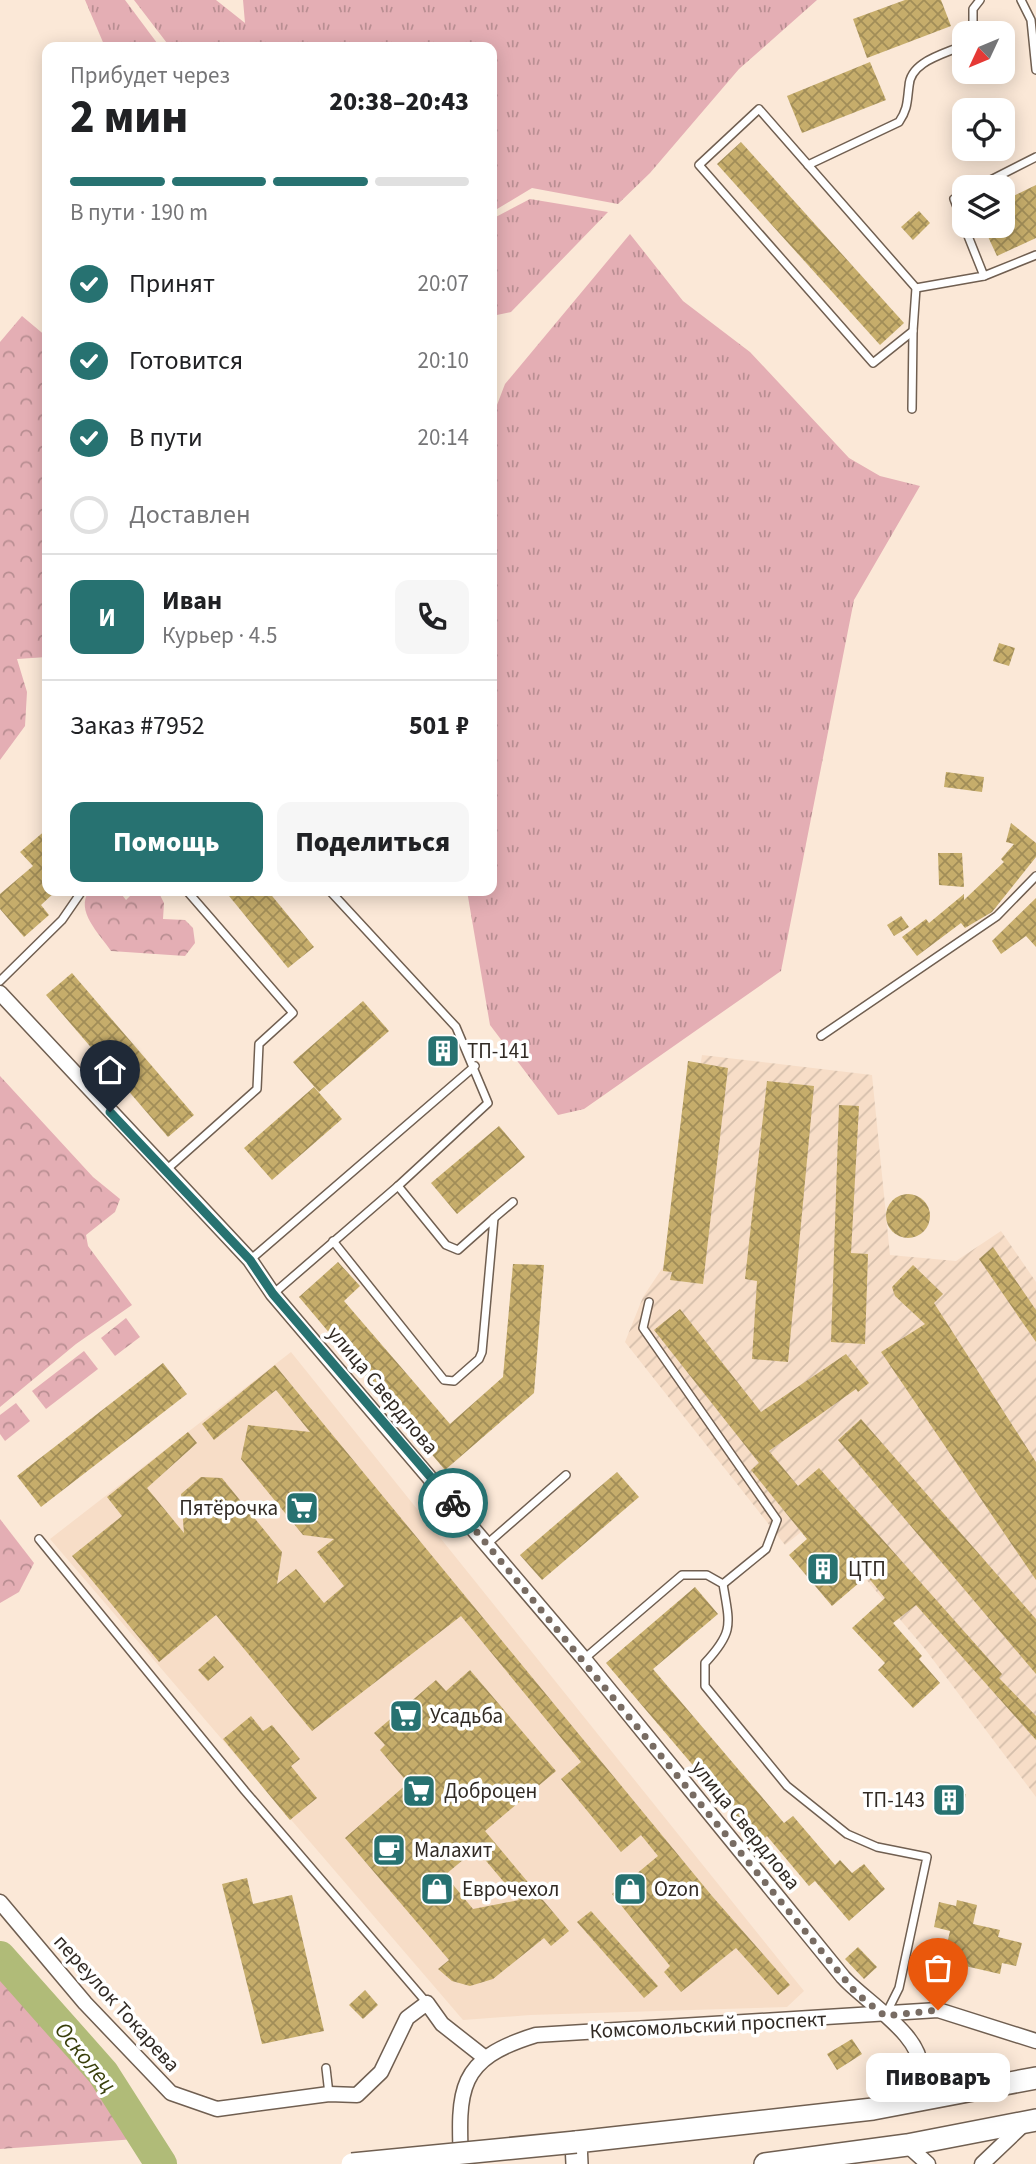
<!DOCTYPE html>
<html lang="ru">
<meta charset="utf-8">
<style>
body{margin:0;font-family:"Source Sans 3",sans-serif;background:#f6f6f6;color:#202124;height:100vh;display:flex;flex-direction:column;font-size:26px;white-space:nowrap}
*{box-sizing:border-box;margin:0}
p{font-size:23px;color:#757577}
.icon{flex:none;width:38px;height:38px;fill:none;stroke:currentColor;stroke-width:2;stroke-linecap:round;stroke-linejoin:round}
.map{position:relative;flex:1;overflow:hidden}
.drawer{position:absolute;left:42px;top:42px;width:455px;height:854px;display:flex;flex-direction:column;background:#fff;border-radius:14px;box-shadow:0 4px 18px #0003}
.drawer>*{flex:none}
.needle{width:46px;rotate:226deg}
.tools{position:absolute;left:952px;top:21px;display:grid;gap:14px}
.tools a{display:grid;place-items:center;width:63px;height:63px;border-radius:14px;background:#fff;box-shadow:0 4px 18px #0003;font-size:35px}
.pin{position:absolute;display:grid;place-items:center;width:60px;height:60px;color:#fff;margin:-72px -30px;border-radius:50% 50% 50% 0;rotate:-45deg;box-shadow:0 0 7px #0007}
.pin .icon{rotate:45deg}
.courier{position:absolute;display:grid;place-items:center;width:70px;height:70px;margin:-35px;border:5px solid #277271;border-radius:50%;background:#fff;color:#222;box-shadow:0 2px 9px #0007}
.bubble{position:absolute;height:49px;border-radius:14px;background:#fff;box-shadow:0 4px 18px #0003;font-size:23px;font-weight:800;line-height:49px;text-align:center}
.summary em{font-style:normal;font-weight:800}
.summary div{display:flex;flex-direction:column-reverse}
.summary{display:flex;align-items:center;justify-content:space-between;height:119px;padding:0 28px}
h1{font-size:46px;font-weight:800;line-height:52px}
.bar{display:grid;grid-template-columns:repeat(4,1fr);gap:10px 7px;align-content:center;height:84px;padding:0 28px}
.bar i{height:9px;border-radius:5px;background:#e0e0e0}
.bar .current{background:#277271}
.bar p{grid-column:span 4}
.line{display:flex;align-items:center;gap:18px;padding:0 28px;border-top:2px solid #e0e0e0}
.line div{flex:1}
.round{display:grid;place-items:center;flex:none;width:74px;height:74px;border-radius:14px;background:#f6f6f6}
ol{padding:0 28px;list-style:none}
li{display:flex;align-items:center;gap:21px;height:77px}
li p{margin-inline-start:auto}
li .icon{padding:7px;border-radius:50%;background:#277271;color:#fff;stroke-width:4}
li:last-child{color:#757577}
li i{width:38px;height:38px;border:4px solid #e0e0e0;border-radius:50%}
.primary-button{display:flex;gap:14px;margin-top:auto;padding:14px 28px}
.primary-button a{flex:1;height:80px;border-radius:14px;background:#277271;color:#fff;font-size:28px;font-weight:800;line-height:80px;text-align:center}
.primary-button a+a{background:#f6f6f6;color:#202124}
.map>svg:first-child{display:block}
.built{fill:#f7ddc7}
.industrial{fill:url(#industrial-furrows)}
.grass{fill:url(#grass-tufts)}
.forest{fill:url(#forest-crowns)}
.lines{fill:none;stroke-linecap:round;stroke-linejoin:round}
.river{stroke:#b0bb78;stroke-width:32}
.building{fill:url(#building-cross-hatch);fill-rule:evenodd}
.lane-casing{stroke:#705f51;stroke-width:10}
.street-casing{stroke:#705f51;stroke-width:17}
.primary-casing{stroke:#705f51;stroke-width:24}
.lane{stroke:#fff;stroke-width:7}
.street{stroke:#fff;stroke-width:14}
.primary{stroke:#fff;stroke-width:21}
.primary-bridge-casing{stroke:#705f51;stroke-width:24;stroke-linecap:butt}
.primary-bridge{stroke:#fff;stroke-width:21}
.done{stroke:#786c63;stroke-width:7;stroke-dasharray:0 12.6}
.route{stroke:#277271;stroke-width:9}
.labels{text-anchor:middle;stroke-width:7;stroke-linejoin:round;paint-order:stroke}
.poi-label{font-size:21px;fill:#312a24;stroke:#fff;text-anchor:start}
.street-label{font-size:21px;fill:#312a24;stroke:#fff}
.water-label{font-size:23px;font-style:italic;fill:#393f0b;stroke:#fff}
</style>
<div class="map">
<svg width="1036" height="2164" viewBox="0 0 1036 2164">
<defs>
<pattern id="industrial-furrows" width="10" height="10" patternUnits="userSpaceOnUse" patternTransform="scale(1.75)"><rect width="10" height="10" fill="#f7ddc7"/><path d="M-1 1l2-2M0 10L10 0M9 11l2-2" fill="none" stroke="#d4beab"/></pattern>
<pattern id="grass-tufts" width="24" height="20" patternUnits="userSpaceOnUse" patternTransform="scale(1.75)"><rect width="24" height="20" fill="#e4aeb4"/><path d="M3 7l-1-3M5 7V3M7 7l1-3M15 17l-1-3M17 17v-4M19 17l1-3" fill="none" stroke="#b98e92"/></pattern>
<pattern id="forest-crowns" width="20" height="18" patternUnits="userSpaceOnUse" patternTransform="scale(1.75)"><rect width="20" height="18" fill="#e4aeb4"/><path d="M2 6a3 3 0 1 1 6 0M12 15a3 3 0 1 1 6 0" fill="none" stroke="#b98e92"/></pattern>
<pattern id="building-cross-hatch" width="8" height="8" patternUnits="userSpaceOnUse" patternTransform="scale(1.75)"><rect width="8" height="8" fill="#c6ad6b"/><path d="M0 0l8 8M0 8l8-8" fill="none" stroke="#a18d58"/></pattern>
</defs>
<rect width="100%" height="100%" fill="#fbe8d7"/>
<!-- built -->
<path class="built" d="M291,1352L804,1991L787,2007L530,2015L463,2020L50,1539Z"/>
<!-- industrial -->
<path class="industrial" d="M702,1055L872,1075L890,1255L956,1261L1001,1231L1036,1282V1797L925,1649L816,1520L785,1545L625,1342L643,1297L669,1258Z"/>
<!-- grass -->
<g class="grass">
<path d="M85,0H125L160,47H105Z"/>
<path d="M134,0H216L245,23L243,0H817L739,69L650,173L618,204L532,188L492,212V47H170Z"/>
<path d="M530,199L608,212L511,312L492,316V219Z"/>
<path d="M630,234L683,301L750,352L849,458L880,476L920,486L854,600L781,971L584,1109L558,1115L490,1025L467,891H492V418L505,384Z"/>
</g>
<!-- forest -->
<g class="forest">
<path d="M22,316L47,337V657L17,659L27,692L25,726L0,760V342Z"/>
<path d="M89,891H119L126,900L135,891H158L164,903L163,919L185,920L193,928L195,943L185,956L111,951C99,933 75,911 89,891Z"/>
<path d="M0,1076L93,1177L120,1199L115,1212L86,1235L88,1246L132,1305L76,1344L0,1407Z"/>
<path d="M126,1318L140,1337L115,1356L101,1338Z"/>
<path d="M84,1351L98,1369L46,1409L32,1391Z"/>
<path d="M16,1403L30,1421L5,1441L0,1434V1415Z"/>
<path d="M0,1519L34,1563L19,1592L0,1603Z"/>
<path d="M0,1947L118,2074L149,2138L0,2149Z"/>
</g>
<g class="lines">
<!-- river -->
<path class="river" d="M0,1957L103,2073L161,2164"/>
</g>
<!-- building -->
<g class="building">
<path d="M905,0H941L951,26L867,58L853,19Z"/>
<path d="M870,62L886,100L802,133L787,96Z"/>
<path d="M741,142L904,323L880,345L717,164Z"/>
<path d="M1036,185V238L997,256L983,226H1003V201Z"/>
<path d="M919,211L930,223L913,240L901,227Z"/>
<path d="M999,643L1015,648L1009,666L993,661Z"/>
<path d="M946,772L984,777L982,792L944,787Z"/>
<path d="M1011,823L1036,843V857L992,912L965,928L961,923L917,956L902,937L926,919L929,923L964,894V900L1004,862L1001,859L1014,844L1006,842Z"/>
<path d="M47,829V891L55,892L41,905L49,915L24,937L0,909V894L33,866L20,852Z"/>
<path d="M938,853H962L964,887L939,885Z"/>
<path d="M225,891H268L314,947L288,968Z"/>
<path d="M1036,898V947L1026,936L1001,954L992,941Z"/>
<path d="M901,916L909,927L894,936L887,925Z"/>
<path d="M72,973L194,1115L168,1137L46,995Z"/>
<path d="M363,1001L389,1031L319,1092L293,1062Z"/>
<path d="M446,1037L458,1049L440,1066L428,1054Z"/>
<path d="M688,1061L728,1068L703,1284L670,1280L672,1272L663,1271Z"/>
<path d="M767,1081L814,1086L788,1362L752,1359L757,1281L745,1279Z"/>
<path d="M314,1087L342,1119L272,1180L244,1148Z"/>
<path d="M839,1105L859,1106L851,1253L868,1254L865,1344L831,1342Z"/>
<path d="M499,1126L525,1157L457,1214L431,1183Z"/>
<circle cx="908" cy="1216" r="22"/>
<path d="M993,1247L1036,1310V1342L979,1259Z"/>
<path d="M338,1262L360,1286L344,1301L450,1424L503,1377L513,1264L544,1265L534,1393L445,1470L299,1297Z"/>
<path d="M913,1265L943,1294L934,1303L1036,1462V1580L881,1352L925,1324L895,1296L892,1287Z"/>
<path d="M680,1309L761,1412L846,1354L869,1383L858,1392L856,1389L769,1451L798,1486L819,1468L1002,1674L999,1678L1036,1716V1740L916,1605L893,1623L922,1656L919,1659L940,1683L913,1708L878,1670L885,1663L852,1628L885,1598L867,1576L832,1606L789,1555L807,1539L751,1470L759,1463L654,1330Z"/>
<path d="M163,1363L187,1394L41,1507L17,1476Z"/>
<path d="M275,1365L712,1896L790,1985L778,1995L736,1948L681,1992L664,1972L670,1966L612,1894L658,1856L641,1835L621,1852L561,1779L581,1762L461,1616L312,1731L216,1615L159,1662L72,1556L122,1516L107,1497L188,1432L197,1443L147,1488L184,1533L181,1494L201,1477L222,1478L282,1552L277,1584L296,1569L324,1603L344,1586L317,1552L334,1539L303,1535L241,1459L248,1425L310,1432L276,1390L214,1440L202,1424Z"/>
<path d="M861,1419L1036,1619V1674L838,1440Z"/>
<path d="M617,1472L639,1497L542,1580L520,1555Z"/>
<path d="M695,1587L718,1614L653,1669L784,1823L793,1816L835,1865L840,1860L852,1873L864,1864L885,1889L849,1921L815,1881L809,1886L767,1836L759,1843L606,1663Z"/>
<path d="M214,1656L224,1667L208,1681L198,1670Z"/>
<path d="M470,1670L556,1771L485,1831L569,1931L551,1946L544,1938L493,1979L470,1986L452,1981L438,1969L449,1960L345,1838L408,1783L380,1750L385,1745L374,1733L436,1680L446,1691ZM476,1849L519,1900L473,1909L445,1875Z"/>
<path d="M251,1716L263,1731L272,1725L300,1759L291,1766L317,1798L290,1820L223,1739Z"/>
<path d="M936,1788L966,1794L962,1811L933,1806Z"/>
<path d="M247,1878L253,1904L292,1895L324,2031L262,2044L222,1884Z"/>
<path d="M957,1900L977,1905L973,1924L1000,1930L998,1937L1022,1943L1016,1966L1002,1963L1000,1974L961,1965L963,1957L945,1953L950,1931L934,1927L939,1902L956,1906Z"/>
<path d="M591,1911L658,1986L644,1998L577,1922Z"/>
<path d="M858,1947L877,1967L864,1979L845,1959Z"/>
<path d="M365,1990L378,2005L363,2019L349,2005Z"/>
<path d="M852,2039L862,2054L837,2070L827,2054Z"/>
</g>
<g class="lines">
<defs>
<g id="lane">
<path d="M1021,0L1031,20L1036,70"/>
<path d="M973,33V9L980,0"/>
<path d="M759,109L916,288L913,331L873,363L699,165Z"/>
<path d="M808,165L899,122C908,109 907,101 909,86C910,61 945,54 964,45"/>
<path d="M977,187L1036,157"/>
<path d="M964,194L954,199L964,225"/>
<path d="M984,276L1036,255"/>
<path d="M916,288L984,276L964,226"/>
<path d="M912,409L913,331"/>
<path d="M0,981L62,920L82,891"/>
<path d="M821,1036L997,916L1036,876"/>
<path d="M165,1171L257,1089L259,1044L293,1013L187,891"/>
<path d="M494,1218L513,1202"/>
<path d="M333,1241L444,1380L454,1381L479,1359L482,1352L494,1218L458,1250L446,1245L398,1186"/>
<path d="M250,1260L475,1066"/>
<path d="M273,1294L398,1186L488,1103L456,1027L330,891"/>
<path d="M649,1302L643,1328L777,1520L766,1549L723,1584"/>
<path d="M39,1539L245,1791L427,2003"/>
<path d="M487,1544L566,1475"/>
<path d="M584,1659L682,1575H707L723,1584C730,1625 734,1632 705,1663V1686L787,1786L847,1834L877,1847L927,1857L899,1988L887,2012"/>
<path d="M326,2068L329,2094"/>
</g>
<g id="street">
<path d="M0,993L250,1260L273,1294L584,1659L843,1977C863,2000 929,2039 919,2073C916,2086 899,2096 889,2105"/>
<path d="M0,1902L85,2003L171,2093L217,2109L329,2094L357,2095L381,2072L407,2018L427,2003L442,2024L484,2057"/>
<path d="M907,2145L928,2164"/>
<path d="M461,2164C458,2089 457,2059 536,2035L938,2010L1036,2041"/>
<path d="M982,2164L1024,2124"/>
</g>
<g id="primary">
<path d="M577,2164L576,2142L873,2109L1036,2078"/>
<path d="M765,2164L907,2145L1036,2120"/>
</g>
</defs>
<!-- lane casing -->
<use href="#lane" class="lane-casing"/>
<!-- street casing -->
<use href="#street" class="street-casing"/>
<!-- primary casing -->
<use href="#primary" class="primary-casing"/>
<!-- lane -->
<use href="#lane" class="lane"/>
<!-- street -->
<use href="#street" class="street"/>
<!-- primary -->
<use href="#primary" class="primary"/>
<defs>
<path id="primary-bridge" d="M352,2164L576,2142"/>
</defs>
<!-- primary-bridge casing -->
<use href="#primary-bridge" class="primary-bridge-casing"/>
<!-- primary-bridge -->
<use href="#primary-bridge" class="primary-bridge"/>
</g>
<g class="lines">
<!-- done -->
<path class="done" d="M453,1503L856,1993L885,2016L938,2010"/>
<!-- route -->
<path class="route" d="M110,1112L250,1260L273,1294L453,1503"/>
</g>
<!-- icons -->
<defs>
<symbol id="building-square" viewBox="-11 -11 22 22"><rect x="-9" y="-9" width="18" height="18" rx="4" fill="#277271" stroke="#fff"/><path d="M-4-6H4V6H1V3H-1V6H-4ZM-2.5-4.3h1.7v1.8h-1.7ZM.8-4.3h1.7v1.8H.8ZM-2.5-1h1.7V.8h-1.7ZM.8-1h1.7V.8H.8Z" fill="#fff"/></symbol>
<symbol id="supermarket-square" viewBox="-11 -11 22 22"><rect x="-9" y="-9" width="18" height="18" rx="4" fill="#277271" stroke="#fff"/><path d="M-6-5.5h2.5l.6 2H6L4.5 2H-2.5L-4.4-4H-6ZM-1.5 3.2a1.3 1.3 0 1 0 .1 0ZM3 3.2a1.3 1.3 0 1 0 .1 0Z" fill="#fff"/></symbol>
<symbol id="cafe-square" viewBox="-11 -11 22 22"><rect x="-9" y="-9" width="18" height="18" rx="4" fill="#277271" stroke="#fff"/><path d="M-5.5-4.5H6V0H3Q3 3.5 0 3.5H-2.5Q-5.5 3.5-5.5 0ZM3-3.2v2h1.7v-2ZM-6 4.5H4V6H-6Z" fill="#fff"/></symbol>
<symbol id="shop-square" viewBox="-11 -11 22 22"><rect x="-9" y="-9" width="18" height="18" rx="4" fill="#277271" stroke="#fff"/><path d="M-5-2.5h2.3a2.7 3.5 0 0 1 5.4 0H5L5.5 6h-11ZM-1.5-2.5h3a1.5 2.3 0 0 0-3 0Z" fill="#fff"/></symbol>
</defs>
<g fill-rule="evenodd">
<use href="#building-square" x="424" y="1032" width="38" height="38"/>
<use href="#supermarket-square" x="283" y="1489" width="38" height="38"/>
<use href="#building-square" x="804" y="1550" width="38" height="38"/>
<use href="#supermarket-square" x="387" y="1697" width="38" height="38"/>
<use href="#supermarket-square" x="400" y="1772" width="38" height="38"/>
<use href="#building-square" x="930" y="1781" width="38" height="38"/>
<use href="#cafe-square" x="370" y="1831" width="38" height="38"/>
<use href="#shop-square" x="418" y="1870" width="38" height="38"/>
<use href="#shop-square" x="611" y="1870" width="38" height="38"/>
</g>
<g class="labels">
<!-- poi labels -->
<g class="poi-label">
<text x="467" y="1058">ТП-141</text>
<text x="278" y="1515" text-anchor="end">Пятёрочка</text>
<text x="848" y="1576">ЦТП</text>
<text x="430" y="1723">Усадьба</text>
<text x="444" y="1798">Доброцен</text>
<text x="925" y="1807" text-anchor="end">ТП-143</text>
<text x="414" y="1857">Малахит</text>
<text x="462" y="1896">Еврочехол</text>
<text x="654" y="1896">Ozon</text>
</g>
<!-- street labels -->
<g class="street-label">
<text transform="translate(383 1390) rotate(50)" y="7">улица Свердлова</text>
<text transform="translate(746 1825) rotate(51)" y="7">улица Свердлова</text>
<text transform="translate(117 2003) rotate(48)" y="7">переулок Токарева</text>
<text transform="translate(708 2025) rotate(-3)" y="7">Комсомольский проспект</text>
</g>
<!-- water labels -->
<g class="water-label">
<text transform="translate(86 2057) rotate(51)" y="8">Осколец</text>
</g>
</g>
</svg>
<div class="tools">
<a><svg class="needle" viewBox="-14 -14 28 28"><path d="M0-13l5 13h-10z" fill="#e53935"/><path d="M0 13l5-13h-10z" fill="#757577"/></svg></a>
<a><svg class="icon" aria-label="locate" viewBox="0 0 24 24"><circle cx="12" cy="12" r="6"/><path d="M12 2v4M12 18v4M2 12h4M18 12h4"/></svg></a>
<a><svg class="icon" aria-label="layers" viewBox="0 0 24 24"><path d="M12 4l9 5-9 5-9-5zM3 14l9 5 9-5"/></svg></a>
</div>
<div class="pin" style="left:938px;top:2010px;background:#ea580c"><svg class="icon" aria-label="bag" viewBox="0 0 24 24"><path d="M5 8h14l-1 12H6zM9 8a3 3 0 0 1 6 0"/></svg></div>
<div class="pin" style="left:110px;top:1112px;background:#1f2937"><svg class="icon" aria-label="home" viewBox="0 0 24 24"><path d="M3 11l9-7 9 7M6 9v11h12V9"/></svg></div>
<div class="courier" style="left:453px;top:1503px"><svg class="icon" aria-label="bike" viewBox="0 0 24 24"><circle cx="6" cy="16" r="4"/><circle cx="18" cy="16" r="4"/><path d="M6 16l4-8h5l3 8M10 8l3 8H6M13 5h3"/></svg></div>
<div class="bubble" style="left:866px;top:2053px;width:144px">Пивоваръ</div>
<section class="drawer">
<div class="summary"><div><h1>2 мин</h1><p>Прибудет через</p></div><em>20:38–20:43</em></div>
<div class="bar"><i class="current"></i><i class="current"></i><i class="current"></i><i></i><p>В пути · 190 m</p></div>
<ol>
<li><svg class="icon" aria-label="check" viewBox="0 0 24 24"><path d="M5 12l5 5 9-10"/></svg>Принят<p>20:07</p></li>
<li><svg class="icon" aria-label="check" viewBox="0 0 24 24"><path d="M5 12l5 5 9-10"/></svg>Готовится<p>20:10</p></li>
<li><svg class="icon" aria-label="check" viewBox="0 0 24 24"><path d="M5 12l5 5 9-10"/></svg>В пути<p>20:14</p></li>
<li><i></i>Доставлен</li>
</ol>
<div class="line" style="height:126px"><b class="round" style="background:#277271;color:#fff">И</b><div><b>Иван</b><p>Курьер · 4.5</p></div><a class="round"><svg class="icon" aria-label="phone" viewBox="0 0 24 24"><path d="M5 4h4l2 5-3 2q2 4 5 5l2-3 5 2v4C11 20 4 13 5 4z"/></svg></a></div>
<div class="line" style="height:91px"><div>Заказ #7952</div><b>501 ₽</b></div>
<div class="primary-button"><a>Помощь</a><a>Поделиться</a></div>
</section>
</div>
